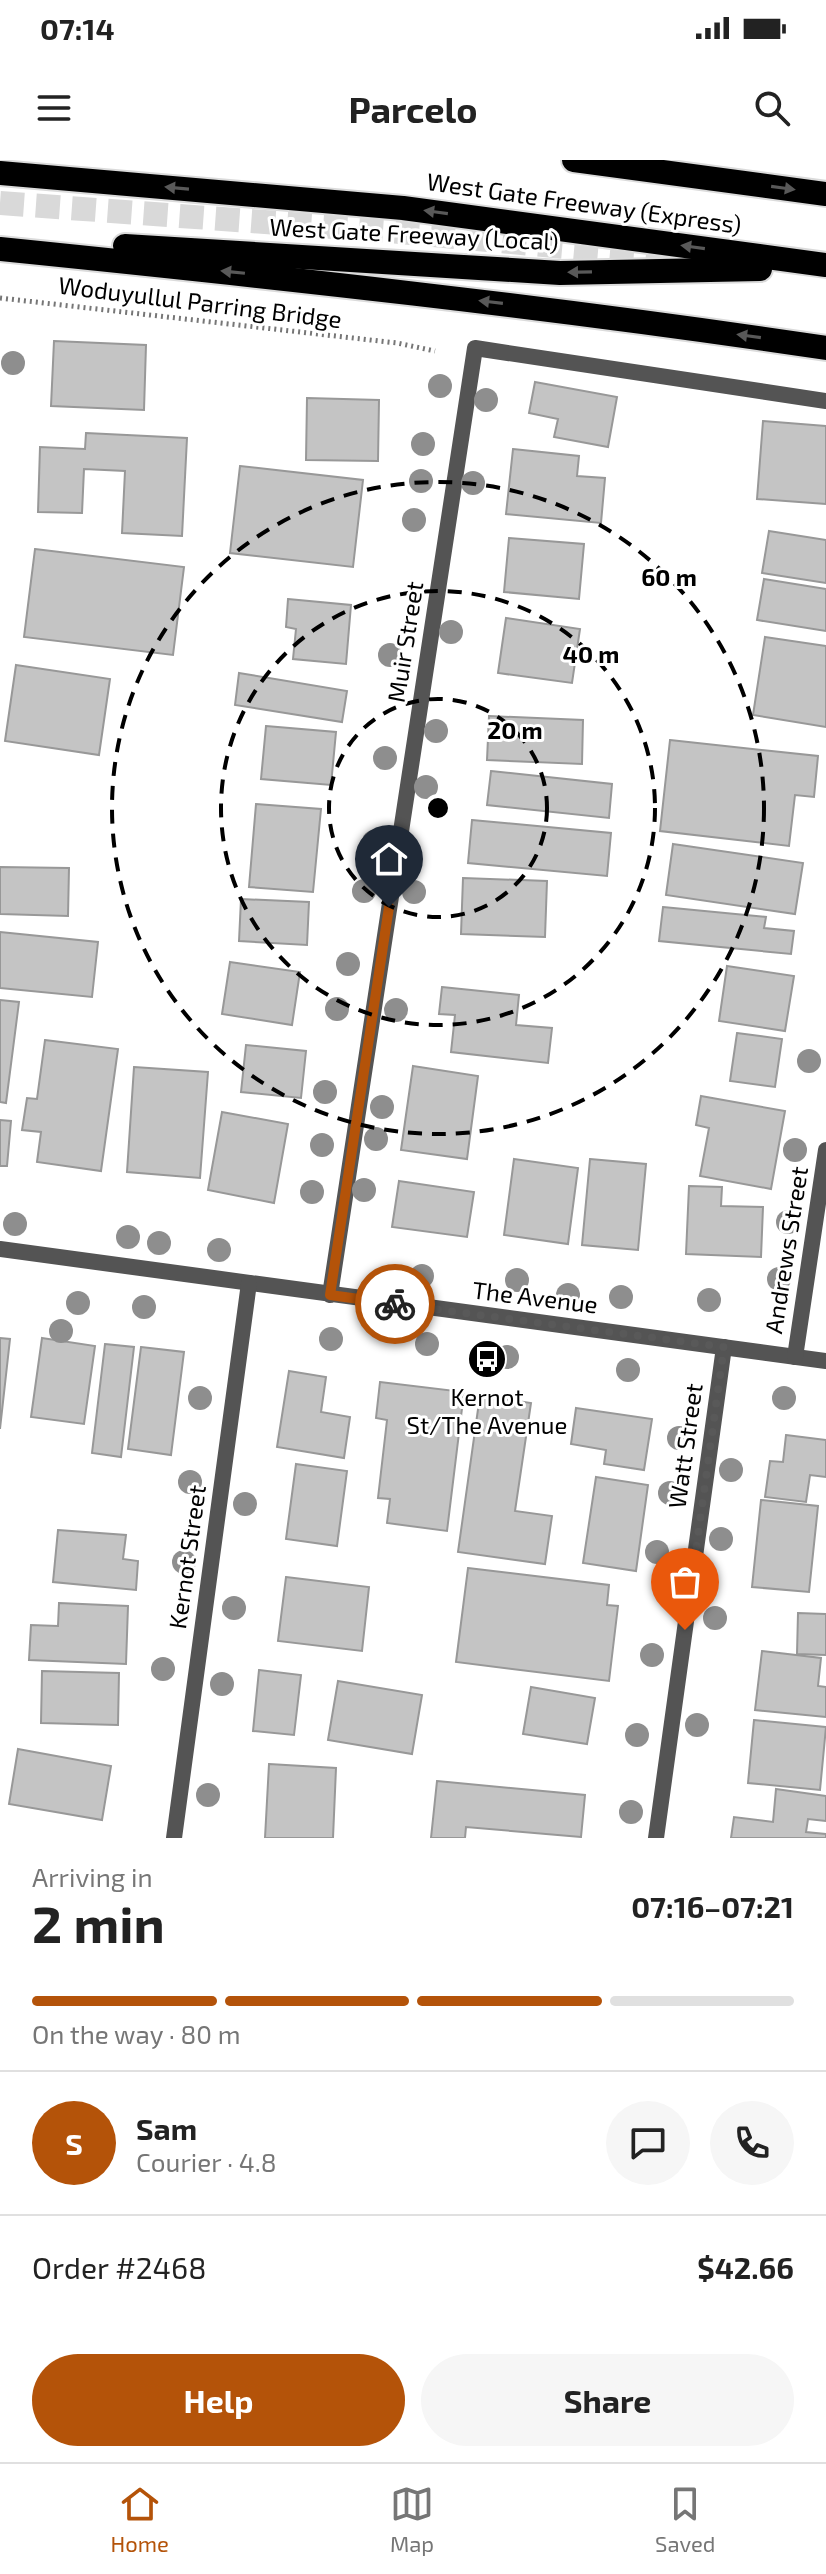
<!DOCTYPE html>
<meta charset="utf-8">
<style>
body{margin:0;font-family:"Exo 2",sans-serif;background:#f6f6f6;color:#222;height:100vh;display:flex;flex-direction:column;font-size:30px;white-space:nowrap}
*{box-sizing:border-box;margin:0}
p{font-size:26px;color:#767676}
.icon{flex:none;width:44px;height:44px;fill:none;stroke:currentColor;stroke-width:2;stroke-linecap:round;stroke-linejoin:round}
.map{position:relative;height:1678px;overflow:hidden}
.panel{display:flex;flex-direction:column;background:#fff;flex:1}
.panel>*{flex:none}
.pin{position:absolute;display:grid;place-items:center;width:68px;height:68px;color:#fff;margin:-82px -34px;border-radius:50% 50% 50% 0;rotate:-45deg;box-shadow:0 0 8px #0007}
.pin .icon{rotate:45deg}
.courier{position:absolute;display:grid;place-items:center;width:80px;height:80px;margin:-40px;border:6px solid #b45309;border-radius:50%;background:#fff;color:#222;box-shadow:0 2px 10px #0007}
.summary em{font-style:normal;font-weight:700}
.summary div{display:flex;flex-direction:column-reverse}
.summary{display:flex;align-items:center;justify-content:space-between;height:136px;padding:0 32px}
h1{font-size:52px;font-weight:700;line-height:60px}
.bar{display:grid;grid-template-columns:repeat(4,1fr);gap:12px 8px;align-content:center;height:96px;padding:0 32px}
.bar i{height:10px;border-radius:6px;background:#e0e0e0}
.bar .selected{background:#b45309}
.bar p{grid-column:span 4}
.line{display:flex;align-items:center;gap:20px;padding:0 32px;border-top:2px solid #e0e0e0}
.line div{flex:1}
.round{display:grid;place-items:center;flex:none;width:84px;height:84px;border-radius:42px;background:#f6f6f6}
.action{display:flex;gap:16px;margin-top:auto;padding:16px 32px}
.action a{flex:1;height:92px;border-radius:48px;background:#b45309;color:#fff;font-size:32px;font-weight:700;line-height:92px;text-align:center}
.action a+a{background:#f6f6f6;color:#222}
.status{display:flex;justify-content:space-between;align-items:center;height:56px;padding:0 40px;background:#fff;direction:ltr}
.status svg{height:22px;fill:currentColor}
header{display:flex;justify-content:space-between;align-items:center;height:104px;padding:0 32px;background:#fff;font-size:36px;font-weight:700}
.menu{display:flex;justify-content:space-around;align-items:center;height:112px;border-top:2px solid #e0e0e0;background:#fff;font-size:22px;color:#767676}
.menu a{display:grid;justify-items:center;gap:4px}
.menu .selected{color:#b45309}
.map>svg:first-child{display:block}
.building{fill:#c4c4c4;stroke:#989898;stroke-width:2}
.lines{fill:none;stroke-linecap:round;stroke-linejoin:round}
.highway-tunnel{stroke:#d9d9d9;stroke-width:24;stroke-dasharray:24 12;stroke-linecap:butt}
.highway-casing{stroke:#dbdbdb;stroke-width:28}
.path{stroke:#767676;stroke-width:5;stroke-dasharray:2 4;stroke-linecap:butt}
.street{stroke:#545454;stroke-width:16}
.highway{stroke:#000;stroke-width:24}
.tree{fill:#8e8e8e}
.oneway{fill:#595959}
.done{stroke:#595959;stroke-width:8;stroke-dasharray:0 14.4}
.route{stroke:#b45309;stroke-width:10}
.ring{fill:none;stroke:#000;stroke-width:4;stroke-dasharray:14 10}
.labels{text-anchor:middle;stroke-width:6;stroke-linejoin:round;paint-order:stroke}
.street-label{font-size:24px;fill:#000;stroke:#fff}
.poi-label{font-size:24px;fill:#000;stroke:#fff}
.centre{fill:#000;stroke:#fff;stroke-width:4}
.ring-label{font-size:24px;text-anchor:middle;font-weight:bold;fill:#000;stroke:#fff;stroke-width:6;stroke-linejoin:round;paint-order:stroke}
</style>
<div class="status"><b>07:14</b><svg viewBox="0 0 49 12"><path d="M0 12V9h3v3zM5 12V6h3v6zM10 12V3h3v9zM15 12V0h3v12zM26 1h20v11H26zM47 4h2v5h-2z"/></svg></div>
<header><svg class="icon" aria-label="menu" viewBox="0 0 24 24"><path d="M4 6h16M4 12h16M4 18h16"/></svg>Parcelo<svg class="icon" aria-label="search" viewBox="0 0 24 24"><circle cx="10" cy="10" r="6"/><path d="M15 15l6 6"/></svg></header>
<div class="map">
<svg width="826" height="1678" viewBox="0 0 826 1678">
<rect width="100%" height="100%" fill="#fff"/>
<!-- building -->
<g class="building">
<path d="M54,181L146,185L144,250L51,246Z"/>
<path d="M535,222L617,237L608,287L554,277L558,259L529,253Z"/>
<path d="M307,238L379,240L378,301L306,300Z"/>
<path d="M763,261L826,266V344L757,339Z"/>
<path d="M86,273L187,278L182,376L122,373L125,311L84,309L82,353L38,352L40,287L85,289Z"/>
<path d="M513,289L579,296L577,316L605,318L601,363L506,354Z"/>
<path d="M240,306L363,320L353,407L230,393Z"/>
<path d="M769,371L826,380V423L762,413Z"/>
<path d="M509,378L584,384L579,439L504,432Z"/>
<path d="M35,389L184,407L173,495L24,477Z"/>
<path d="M764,419L826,429V471L757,460Z"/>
<path d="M288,439L351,445L346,504L293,499L296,469L286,467Z"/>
<path d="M506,458L580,469L572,523L498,513Z"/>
<path d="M765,477L826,486V567L753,555Z"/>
<path d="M16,505L110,519L99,595L5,581Z"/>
<path d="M239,513L347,531L342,562L235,545Z"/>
<path d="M489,556L583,560L582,604L487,600Z"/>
<path d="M266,566L336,572L331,625L261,619Z"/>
<path d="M670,580L818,596L814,637L795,635L789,686L660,671Z"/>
<path d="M491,611L612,624L609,658L487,645Z"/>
<path d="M256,644L321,649L313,732L249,727Z"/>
<path d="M472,660L611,673L607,716L468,703Z"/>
<path d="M673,684L803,703L795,754L666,735Z"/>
<path d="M0,707L69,708L68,756L0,754Z"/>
<path d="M463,718L547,721L545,777L461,774Z"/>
<path d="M241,739L309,742L307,785L239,781Z"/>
<path d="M663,747L766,757L764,768L794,771L791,794L659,781Z"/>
<path d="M0,772L98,782L92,837L0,828Z"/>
<path d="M230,802L300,812L292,865L222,854Z"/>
<path d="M727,806L794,816L785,871L719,861Z"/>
<path d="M442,827L519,835L516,865L552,868L548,903L451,892L455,855L439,854Z"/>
<path d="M0,840L19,842L6,943L0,942Z"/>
<path d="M737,873L782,879L775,927L730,921Z"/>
<path d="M45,880L118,889L101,1011L37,1002L41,972L22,970L27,938L37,939Z"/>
<path d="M246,885L306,891L301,938L241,932Z"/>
<path d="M413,906L478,916L467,999L401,990Z"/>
<path d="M134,907L208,912L200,1018L127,1012Z"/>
<path d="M701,936L785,951L771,1029L700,1016L709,968L696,965Z"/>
<path d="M222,952L288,964L274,1043L208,1030Z"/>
<path d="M0,960L11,961L7,1006H0Z"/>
<path d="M514,999L578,1008L568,1084L504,1075Z"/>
<path d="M590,999L646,1004L638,1090L582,1085Z"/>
<path d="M399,1021L474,1032L467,1077L392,1067Z"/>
<path d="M689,1026L722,1027L721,1046L763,1047L761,1097L686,1094Z"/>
<path d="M0,1178L10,1179L0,1269Z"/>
<path d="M42,1178L95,1186L84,1264L31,1257Z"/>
<path d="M105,1184L134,1187L121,1297L92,1293Z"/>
<path d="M141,1187L184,1192L171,1295L128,1289Z"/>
<path d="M289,1211L326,1217L321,1252L350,1257L344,1298L277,1287Z"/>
<path d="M380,1222L464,1232L447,1371L387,1363L390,1339L378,1338L387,1260L376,1258Z"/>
<path d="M480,1235L531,1243L515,1351L552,1356L545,1404L458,1392Z"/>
<path d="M576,1248L652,1259L644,1310L604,1304L606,1290L571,1284Z"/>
<path d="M786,1275L826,1280V1317L810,1315L806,1342L765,1337L770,1301L783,1302Z"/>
<path d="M296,1304L347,1311L337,1386L286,1379Z"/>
<path d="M596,1317L648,1325L636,1411L583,1403Z"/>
<path d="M761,1340L818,1346L809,1432L752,1427Z"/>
<path d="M58,1370L126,1375L123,1399L138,1401L136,1430L53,1422Z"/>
<path d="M468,1408L609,1425L607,1445L618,1446L609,1521L456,1502Z"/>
<path d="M286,1417L369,1427L362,1491L278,1481Z"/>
<path d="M59,1443L128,1446L126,1504L29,1500L31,1465L58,1466Z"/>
<path d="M798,1453L826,1454V1495L797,1494Z"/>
<path d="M762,1491L821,1498L818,1526L826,1527V1557L755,1550Z"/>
<path d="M259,1510L301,1515L294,1575L253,1571Z"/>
<path d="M42,1511L119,1513L118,1565L41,1563Z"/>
<path d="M338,1521L422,1535L412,1594L328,1580Z"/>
<path d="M531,1527L595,1538L587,1584L523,1574Z"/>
<path d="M754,1560L826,1567L820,1630L748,1623Z"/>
<path d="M18,1589L111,1606L102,1660L9,1644Z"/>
<path d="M269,1604L336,1608L333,1678H265Z"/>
<path d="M437,1621L585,1635L581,1677L466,1667L465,1678H431Z"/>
<path d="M776,1629L826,1636V1661L808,1659L806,1672L826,1674V1678H731L734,1657L773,1662Z"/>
</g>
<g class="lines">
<!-- highway-tunnel -->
<path class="highway-tunnel" d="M0,43L389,71L720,101"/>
<defs>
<g id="highway">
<path d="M574,0L826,34"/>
<path d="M0,13L403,48L826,105"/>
<path d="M125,86L560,113L760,109"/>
<path d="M0,89C276,117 552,147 826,188"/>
</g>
</defs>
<!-- highway casing -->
<use href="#highway" class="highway-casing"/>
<!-- path -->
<path class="path" d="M0,138L397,183L435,191"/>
<!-- street -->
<g class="street">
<path d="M0,1089L826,1201"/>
<path d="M330,1135L475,188L826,241"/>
<path d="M795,1197L826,990"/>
<path d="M174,1678L249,1123"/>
<path d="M656,1678L724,1187"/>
</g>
<!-- highway -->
<use href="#highway" class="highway"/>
</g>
<!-- trees -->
<g class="tree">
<circle cx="13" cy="203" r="12"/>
<circle cx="440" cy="226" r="12"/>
<circle cx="486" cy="240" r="12"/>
<circle cx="423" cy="284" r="12"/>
<circle cx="421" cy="321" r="12"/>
<circle cx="473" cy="323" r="12"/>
<circle cx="414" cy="360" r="12"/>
<circle cx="451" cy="472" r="12"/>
<circle cx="390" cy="495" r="12"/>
<circle cx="436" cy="571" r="12"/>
<circle cx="385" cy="598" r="12"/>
<circle cx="426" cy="627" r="12"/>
<circle cx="374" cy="682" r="12"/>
<circle cx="364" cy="731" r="12"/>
<circle cx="414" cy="732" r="12"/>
<circle cx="348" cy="804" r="12"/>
<circle cx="337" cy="849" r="12"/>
<circle cx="396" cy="850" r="12"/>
<circle cx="809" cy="901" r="12"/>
<circle cx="325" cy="932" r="12"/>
<circle cx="382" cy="947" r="12"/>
<circle cx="376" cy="979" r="12"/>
<circle cx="322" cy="985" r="12"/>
<circle cx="795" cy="990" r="12"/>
<circle cx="364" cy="1030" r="12"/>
<circle cx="312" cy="1032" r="12"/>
<circle cx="788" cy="1062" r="12"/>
<circle cx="15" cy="1064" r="12"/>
<circle cx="128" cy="1077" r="12"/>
<circle cx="159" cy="1083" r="12"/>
<circle cx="219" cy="1090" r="12"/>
<circle cx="422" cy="1116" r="12"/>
<circle cx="779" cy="1119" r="12"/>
<circle cx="517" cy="1120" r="12"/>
<circle cx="568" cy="1135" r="12"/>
<circle cx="621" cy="1137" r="12"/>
<circle cx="709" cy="1140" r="12"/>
<circle cx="78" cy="1143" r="12"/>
<circle cx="144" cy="1147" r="12"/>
<circle cx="61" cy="1171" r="12"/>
<circle cx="331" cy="1179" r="12"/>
<circle cx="427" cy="1184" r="12"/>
<circle cx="507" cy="1197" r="12"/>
<circle cx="628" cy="1210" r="12"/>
<circle cx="200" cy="1238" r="12"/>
<circle cx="784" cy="1238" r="12"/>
<circle cx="679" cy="1278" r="12"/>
<circle cx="731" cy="1310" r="12"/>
<circle cx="190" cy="1322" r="12"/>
<circle cx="670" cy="1333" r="12"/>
<circle cx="245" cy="1344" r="12"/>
<circle cx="721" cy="1379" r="12"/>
<circle cx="657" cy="1392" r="12"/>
<circle cx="184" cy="1402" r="12"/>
<circle cx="234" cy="1448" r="12"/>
<circle cx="715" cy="1458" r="12"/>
<circle cx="652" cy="1495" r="12"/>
<circle cx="163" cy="1509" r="12"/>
<circle cx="222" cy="1524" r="12"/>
<circle cx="697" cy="1565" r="12"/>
<circle cx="637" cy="1575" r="12"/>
<circle cx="208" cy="1635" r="12"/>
<circle cx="631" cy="1652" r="12"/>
</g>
<!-- one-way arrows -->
<defs><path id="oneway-solid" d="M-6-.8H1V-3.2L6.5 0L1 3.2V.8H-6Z" transform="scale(2)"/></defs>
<g class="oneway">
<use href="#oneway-solid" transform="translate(177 28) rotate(-175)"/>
<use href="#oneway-solid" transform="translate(783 28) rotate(8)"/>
<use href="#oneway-solid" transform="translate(436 52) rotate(-172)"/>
<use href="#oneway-solid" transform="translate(693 87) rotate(-172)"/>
<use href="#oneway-solid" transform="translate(233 112) rotate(-174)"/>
<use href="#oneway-solid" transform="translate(580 112) rotate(179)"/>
<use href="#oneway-solid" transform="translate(491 142) rotate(-173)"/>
<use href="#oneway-solid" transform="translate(749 176) rotate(-172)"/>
</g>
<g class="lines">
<!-- done -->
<path class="done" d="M395,1144L724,1187L685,1470"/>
<!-- route -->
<path class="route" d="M389,747L330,1135L395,1144"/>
</g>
<!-- distance rings -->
<g class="ring">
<circle cx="438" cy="648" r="109"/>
<circle cx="438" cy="648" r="217"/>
<circle cx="438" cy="648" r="326"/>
</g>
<!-- icons -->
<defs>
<symbol id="bus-disc" viewBox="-11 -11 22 22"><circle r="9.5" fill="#000" stroke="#fff"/><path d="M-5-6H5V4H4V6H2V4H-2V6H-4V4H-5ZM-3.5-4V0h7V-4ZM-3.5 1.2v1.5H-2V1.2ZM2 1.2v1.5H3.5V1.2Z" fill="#fff"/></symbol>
</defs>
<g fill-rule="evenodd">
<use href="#bus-disc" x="465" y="1177" width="44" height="44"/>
</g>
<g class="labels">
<!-- street labels -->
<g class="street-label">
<text transform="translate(584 44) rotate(8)" y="8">West Gate Freeway (Express)</text>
<text transform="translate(414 75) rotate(3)" y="8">West Gate Freeway (Local)</text>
<text transform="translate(200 143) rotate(7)" y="8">Woduyullul Parring Bridge</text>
<text transform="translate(406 482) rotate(-81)" y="8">Muir Street</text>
<text transform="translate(787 1090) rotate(-81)" y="8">Andrews Street</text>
<text transform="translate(535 1138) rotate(7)" y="8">The Avenue</text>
<text transform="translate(686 1286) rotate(-82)" y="8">Watt Street</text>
<text transform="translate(188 1397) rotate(-82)" y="8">Kernot Street</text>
</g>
<!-- poi labels -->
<g class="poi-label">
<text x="487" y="1246">Kernot<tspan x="487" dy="28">St/The Avenue</tspan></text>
</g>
</g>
<circle cx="438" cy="648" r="12" class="centre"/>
<g class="ring-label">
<text x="669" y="426">60 m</text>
<text x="591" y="503">40 m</text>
<text x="515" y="579">20 m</text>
</g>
</svg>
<div class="pin" style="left:685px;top:1470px;background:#ea580c"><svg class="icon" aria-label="bag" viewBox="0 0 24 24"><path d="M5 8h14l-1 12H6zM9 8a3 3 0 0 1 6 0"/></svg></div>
<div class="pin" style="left:389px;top:747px;background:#1f2937"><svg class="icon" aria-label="home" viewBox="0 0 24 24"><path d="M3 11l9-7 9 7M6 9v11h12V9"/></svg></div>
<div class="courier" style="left:395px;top:1144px"><svg class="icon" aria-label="bike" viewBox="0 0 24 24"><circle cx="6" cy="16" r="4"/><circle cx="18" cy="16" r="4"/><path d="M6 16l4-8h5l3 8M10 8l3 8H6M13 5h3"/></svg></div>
</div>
<section class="panel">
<div class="summary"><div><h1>2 min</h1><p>Arriving in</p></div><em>07:16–07:21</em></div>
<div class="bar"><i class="selected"></i><i class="selected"></i><i class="selected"></i><i></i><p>On the way · 80 m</p></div>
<div class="line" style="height:144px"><b class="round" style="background:#b45309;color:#fff">S</b><div><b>Sam</b><p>Courier · 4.8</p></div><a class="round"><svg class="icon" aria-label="chat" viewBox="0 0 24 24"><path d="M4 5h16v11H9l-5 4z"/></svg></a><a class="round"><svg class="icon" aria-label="phone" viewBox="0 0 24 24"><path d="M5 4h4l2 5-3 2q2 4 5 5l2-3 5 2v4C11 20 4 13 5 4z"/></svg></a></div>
<div class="line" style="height:104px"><div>Order #2468</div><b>$42.66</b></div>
<div class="action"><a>Help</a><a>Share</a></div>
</section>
<nav class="menu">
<a class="selected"><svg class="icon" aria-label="home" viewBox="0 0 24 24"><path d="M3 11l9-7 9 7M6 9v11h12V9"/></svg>Home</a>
<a><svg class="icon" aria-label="map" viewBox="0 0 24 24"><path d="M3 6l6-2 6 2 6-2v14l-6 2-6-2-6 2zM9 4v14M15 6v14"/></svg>Map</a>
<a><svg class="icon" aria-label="saved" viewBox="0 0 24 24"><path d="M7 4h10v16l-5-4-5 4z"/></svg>Saved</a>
</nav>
